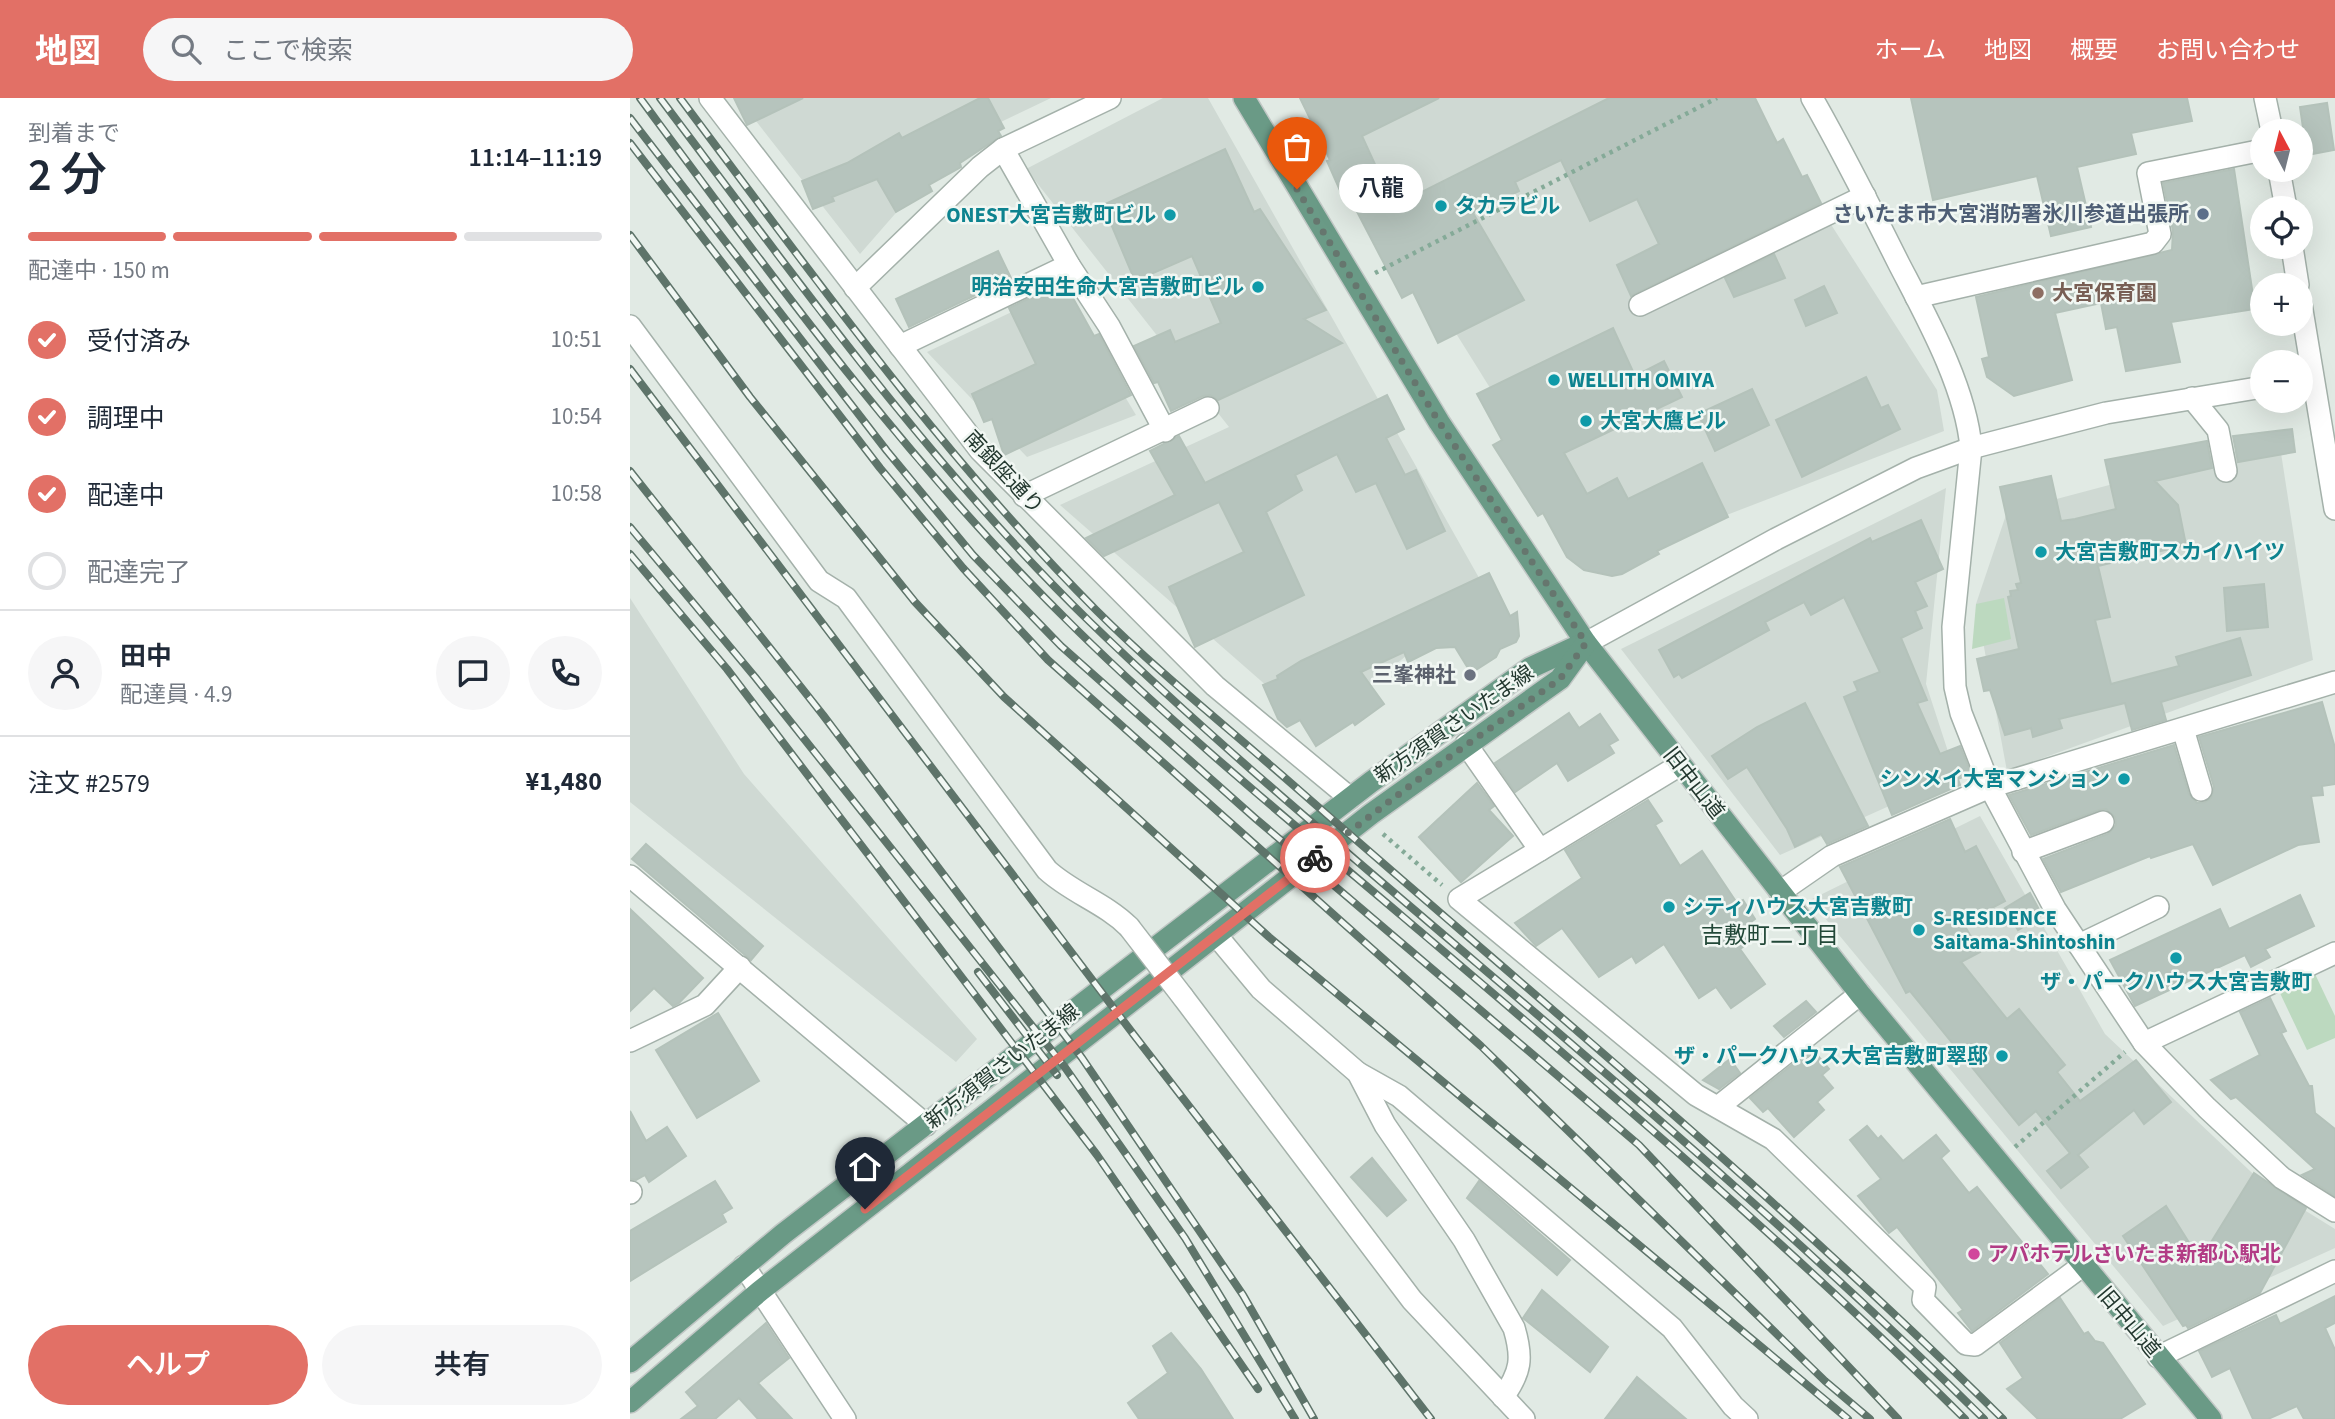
<!DOCTYPE html>
<html lang="ja">
<meta charset="utf-8">
<style>
body{margin:0;font-family:"Source Sans 3","Noto Sans JP",sans-serif;background:#f6f6f7;color:#1f2937;height:100vh;display:flex;flex-direction:column;font-size:26px;white-space:nowrap}
*{box-sizing:border-box;margin:0}
p{font-size:23px;color:#747a83}
.icon{flex:none;width:38px;height:38px;fill:none;stroke:currentColor;stroke-width:2;stroke-linecap:round;stroke-linejoin:round}
.map{position:relative;flex:1;overflow:hidden}
.sheet{display:flex;flex-direction:column;background:#fff;width:630px}
.sheet>*{flex:none}
.needle{width:46px;rotate:353deg}
.tools{position:absolute;left:1620px;top:21px;display:grid;gap:14px}
.tools a{display:grid;place-items:center;width:63px;height:63px;border-radius:50%;background:#fff;box-shadow:0 7px 28px #0002;font-size:35px}
.pin{position:absolute;display:grid;place-items:center;width:60px;height:60px;color:#fff;margin:-72px -30px;border-radius:50% 50% 50% 0;rotate:-45deg;box-shadow:0 0 7px #0007}
.pin .icon{rotate:45deg}
.courier{position:absolute;display:grid;place-items:center;width:70px;height:70px;margin:-35px;border:5px solid #e27066;border-radius:50%;background:#fff;color:#222;box-shadow:0 2px 9px #0007}
.bubble{position:absolute;height:49px;border-radius:24px;background:#fff;box-shadow:0 7px 28px #0002;font-size:23px;font-weight:600;line-height:49px;text-align:center}
.summary em{font-style:normal;font-weight:600}
.summary div{display:flex;flex-direction:column-reverse}
.summary{display:flex;align-items:center;justify-content:space-between;height:119px;padding:0 28px}
h1{font-size:46px;font-weight:600;line-height:52px}
.bar{display:grid;grid-template-columns:repeat(4,1fr);gap:10px 7px;align-content:center;height:84px;padding:0 28px}
.bar i{height:9px;border-radius:5px;background:#e0e1e3}
.bar .active{background:#e27066}
.bar p{grid-column:span 4}
.line{display:flex;align-items:center;gap:18px;padding:0 28px;border-top:2px solid #e0e1e3}
.line div{flex:1}
.round{display:grid;place-items:center;flex:none;width:74px;height:74px;border-radius:37px;background:#f6f6f7}
ol{padding:0 28px;list-style:none}
li{display:flex;align-items:center;gap:21px;height:77px}
li p{margin-inline-start:auto}
li .icon{padding:7px;border-radius:50%;background:#e27066;color:#fff;stroke-width:4}
li:last-child{color:#747a83}
li i{width:38px;height:38px;border:4px solid #e0e1e3;border-radius:50%}
.primary-button{display:flex;gap:14px;margin-top:auto;padding:14px 28px}
.primary-button a{flex:1;height:80px;border-radius:42px;background:#e27066;color:#fff;font-size:28px;font-weight:600;line-height:80px;text-align:center}
.primary-button a+a{background:#f6f6f7;color:#1f2937}
header{display:flex;align-items:center;gap:42px;box-sizing:border-box;height:98px;padding:0 35px;background:#e27066;color:#fff}
header strong{font-size:33px}
nav{display:flex;gap:38px;margin-inline-start:auto;font-size:24px}
.search{width:490px;height:63px;background:#f6f6f7;display:flex;align-items:center;gap:18px;box-sizing:border-box;padding:0 24px;border-radius:38px;color:#747a83;font-size:26px}
main{display:flex;flex:1;min-height:0}
.map>svg:first-child{display:block}
.built{fill:#cfd9d3}
.green{fill:#bcd9bf}
.building{fill:#b6c4bd;stroke:#b4c2ba;stroke-width:2}
.lines{fill:none;stroke-linecap:round;stroke-linejoin:round}
.minor-casing{stroke:#a4b1aa;stroke-width:24}
.major-casing{stroke:#c1c7c5;stroke-width:24}
.path{stroke:#85aa98;stroke-width:4.5;stroke-dasharray:3.5 5;stroke-linecap:butt}
.minor{stroke:#fff;stroke-width:21}
.major{stroke:#6a9a86;stroke-width:21}
.rail-casing{stroke:#5e746a;stroke-width:8}
.rail{stroke:#f1f7f3;stroke-width:5;stroke-dasharray:16;stroke-linecap:butt}
.minor-bridge-casing{stroke:#a4b1aa;stroke-width:24;stroke-linecap:butt}
.minor-bridge{stroke:#fff;stroke-width:21}
.done{stroke:#66766e;stroke-width:7;stroke-dasharray:0 12.6}
.route{stroke:#e27066;stroke-width:9}
.culture-dot{fill:#0f9aa8;stroke:#f1f7f3;stroke-width:2.5}
.service-dot{fill:#5c6f8a;stroke:#f1f7f3;stroke-width:2.5}
.education-dot{fill:#8d6e63;stroke:#f1f7f3;stroke-width:2.5}
.worship-dot{fill:#6b7280;stroke:#f1f7f3;stroke-width:2.5}
.hotel-dot{fill:#d1479c;stroke:#f1f7f3;stroke-width:2.5}
.labels{text-anchor:middle;stroke-width:5;stroke-linejoin:round;paint-order:stroke}
.culture-label{font-size:21px;font-weight:bold;fill:#0d838f;stroke:#f1f7f3;text-anchor:start}
.service-label{font-size:21px;font-weight:bold;fill:#4e5e75;stroke:#f1f7f3;text-anchor:end}
.education-label{font-size:21px;font-weight:bold;fill:#785e54;stroke:#f1f7f3;text-anchor:start}
.street-label{font-size:21px;fill:#23382f;stroke:#f1f7f3}
.worship-label{font-size:21px;font-weight:bold;fill:#5b616d;stroke:#f1f7f3;text-anchor:end}
.hotel-label{font-size:21px;font-weight:bold;fill:#b23c85;stroke:#f1f7f3;text-anchor:start}
.neighbourhood-label{font-size:23px;fill:#224838;stroke:#f1f7f3}
</style>
<header>
<strong>地図</strong>
<div class="search"><svg class="icon" aria-label="search" viewBox="0 0 24 24"><circle cx="10" cy="10" r="6"/><path d="M15 15l6 6"/></svg>ここで検索</div>
<nav><a>ホーム</a><a>地図</a><a>概要</a><a>お問い合わせ</a></nav>
</header>
<main>
<section class="sheet">
<div class="summary"><div><h1>2 分</h1><p>到着まで</p></div><em>11:14–11:19</em></div>
<div class="bar"><i class="active"></i><i class="active"></i><i class="active"></i><i></i><p>配達中 · 150 m</p></div>
<ol>
<li><svg class="icon" aria-label="check" viewBox="0 0 24 24"><path d="M5 12l5 5 9-10"/></svg>受付済み<p>10:51</p></li>
<li><svg class="icon" aria-label="check" viewBox="0 0 24 24"><path d="M5 12l5 5 9-10"/></svg>調理中<p>10:54</p></li>
<li><svg class="icon" aria-label="check" viewBox="0 0 24 24"><path d="M5 12l5 5 9-10"/></svg>配達中<p>10:58</p></li>
<li><i></i>配達完了</li>
</ol>
<div class="line" style="height:126px"><a class="round"><svg class="icon" aria-label="person" viewBox="0 0 24 24"><circle cx="12" cy="8" r="4"/><path d="M4 21q1-7 8-7t8 7"/></svg></a><div><b>田中</b><p>配達員 · 4.9</p></div><a class="round"><svg class="icon" aria-label="chat" viewBox="0 0 24 24"><path d="M4 5h16v11H9l-5 4z"/></svg></a><a class="round"><svg class="icon" aria-label="phone" viewBox="0 0 24 24"><path d="M5 4h4l2 5-3 2q2 4 5 5l2-3 5 2v4C11 20 4 13 5 4z"/></svg></a></div>
<div class="line" style="height:91px"><div>注文 #2579</div><b>¥1,480</b></div>
<div class="primary-button"><a>ヘルプ</a><a>共有</a></div>
</section>
<div class="map">
<svg width="1705" height="1321" viewBox="0 0 1705 1321">
<rect width="100%" height="100%" fill="#e1eae4"/>
<!-- built -->
<g class="built">
<path d="M108,0H421L327,45L230,156Z"/>
<path d="M533,0H578L857,494L685,630L430,407L599,329L396,71Z"/>
<path d="M679,0H1120L1307,292L1314,333L970,466Z"/>
<path d="M430,191L506,317L397,359L297,254Z"/>
<path d="M1649,342L1683,562L1377,673L1346,506L1377,414Z"/>
<path d="M1316,390L1296,586L1326,678L1150,757L991,551Z"/>
<path d="M0,500L114,676L347,941L326,964L0,704Z"/>
<path d="M1350,718L1475,936L1637,1089L1705,1131V1150L1533,1228L1180,802Z"/>
</g>
<!-- green -->
<g class="green">
<path d="M1374,500L1381,541L1342,551L1346,506Z"/>
<path d="M1685,876L1705,918V940L1677,952L1649,893Z"/>
</g>
<!-- building -->
<g class="building">
<path d="M104,0H173L117,27Z"/>
<path d="M350,0H358L374,30L368,33L371,38L330,65L331,69L299,87L302,93L266,114L247,81L202,99L204,103L183,111L172,83L217,65L269,35L272,40Z"/>
<path d="M670,0H809L732,38L764,108L979,0H1125L1147,45L1153,41L1172,79L1177,77L1191,105L1001,198L987,167L1029,146L1007,101L960,123L931,62L885,84L889,93L843,115L894,202L808,245L783,194L772,200L722,104L716,106L697,63L700,62Z"/>
<path d="M1281,0H1557L1562,23L1501,35L1506,56L1447,69L1461,129L1421,138L1407,78L1303,102Z"/>
<path d="M1697,5L1704,52L1677,57L1670,9Z"/>
<path d="M595,51L624,114L630,111L696,212L674,221L712,245L588,302L580,297L573,298L541,313L528,284L524,285L504,248L540,232L545,244L591,225L562,158L505,183L473,107Z"/>
<path d="M1604,71L1625,211L1541,224L1550,264L1496,273L1487,229L1476,231L1471,205L1425,215L1442,282L1384,298L1357,279L1352,261L1359,259L1346,199L1542,152L1543,133L1533,85Z"/>
<path d="M368,153L381,180L279,229L266,201Z"/>
<path d="M1144,156L1155,180L1104,199L1095,180Z"/>
<path d="M434,184L464,238L469,236L501,297L374,357L362,321L354,324L342,296L406,266L379,210Z"/>
<path d="M1194,188L1207,215L1176,228L1165,202Z"/>
<path d="M983,230L1005,278L1034,263L1052,299L934,355L957,396L987,380L998,401L1072,365L1098,419L1027,453L1029,456L992,476L982,478L954,472L937,459L913,415L908,418L863,347L872,342L847,296Z"/>
<path d="M1236,279L1251,310L1258,307L1270,331L1172,379L1146,322Z"/>
<path d="M1122,291L1139,327L1085,353L1068,316Z"/>
<path d="M757,297L774,331L756,340L775,377L786,372L815,433L777,451L746,385L726,394L707,356L665,377L672,392L636,414L674,497L565,549L539,489L614,454L589,404L474,458L456,440L545,397L520,353L549,338L575,385Z"/>
<path d="M1662,331L1665,354L1608,364L1603,338Z"/>
<path d="M1577,343L1582,370L1525,383L1548,407L1556,447L1468,468L1480,519L1465,522L1481,586L1549,568L1546,559L1610,540L1621,577L1531,604L1536,622L1502,632L1495,605L1429,621L1432,630L1403,639L1401,630L1375,637L1360,592L1354,593L1347,561L1389,551L1378,499L1381,498L1380,493L1388,492L1386,486L1391,485L1370,389L1421,378L1431,423L1445,421L1486,411L1475,362Z"/>
<path d="M1291,422L1313,471L1285,484L1297,508L1285,513L1292,530L1271,540L1297,602L1287,605L1310,656L1330,648L1341,675L1328,681L1330,687L1262,717L1214,599L1228,593L1224,584L1250,574L1214,499L1181,517L1174,504L1135,524L1139,532L1052,580L1049,576L1044,579L1029,552L1240,440L1242,444Z"/>
<path d="M859,475L880,518L887,514L889,538L886,544L870,551L866,559L841,575L825,549L806,550L778,564L774,554L731,574L754,606L725,627L723,624L686,648L670,622L657,629L648,621L633,587L648,581L647,578L671,563Z"/>
<path d="M1634,486L1638,529L1597,533L1594,490Z"/>
<path d="M1692,604L1705,650V686L1692,688L1693,697L1681,698L1689,744L1668,747L1583,787L1563,746L1521,760L1520,758L1431,794L1413,761L1478,736L1486,727L1485,719L1476,711L1469,712L1401,737L1379,697L1544,647L1559,696L1567,705L1575,704L1581,700L1584,689L1569,639Z"/>
<path d="M1175,605L1238,728L1197,746L1191,736L1165,749L1157,731L1117,669L1098,681L1082,658L1127,629Z"/>
<path d="M939,615L949,630L970,616L988,642L979,647L984,655L938,683L927,665L885,694L865,665Z"/>
<path d="M847,685L864,708L859,712L883,738L831,784L789,739Z"/>
<path d="M1018,702L1032,723L1025,727L1050,768L1072,753L1107,805L1113,802L1125,821L1121,824L1131,836L1110,851L1135,886L1101,910L1086,889L1069,900L1034,846L1006,865L1002,858L969,879L932,830L906,848L885,825L952,780L935,752Z"/>
<path d="M1320,721L1335,754L1346,748L1375,803L1333,825L1350,854L1331,864L1377,921L1389,911L1435,967L1427,974L1450,1003L1506,962L1541,1004L1514,1026L1504,1012L1448,1057L1458,1069L1431,1090L1417,1073L1440,1055L1406,1013L1389,1027L1280,893L1276,895L1210,769Z"/>
<path d="M16,746L133,848L121,862L2,761Z"/>
<path d="M1400,795L1412,817L1388,832L1375,810Z"/>
<path d="M1670,797L1684,828L1635,851L1640,859L1621,869L1615,857L1505,908L1480,862L1590,811L1599,831Z"/>
<path d="M0,811L73,880L49,905L43,908L24,890L0,913Z"/>
<path d="M1640,900L1656,933L1651,935L1679,988H1682L1685,1015L1705,1031V1098L1672,1077L1685,1071L1606,999L1601,1001L1581,982L1630,957L1610,914Z"/>
<path d="M1176,903L1186,914L1154,939L1144,928Z"/>
<path d="M88,915L129,983L67,1020L26,952Z"/>
<path d="M1182,951L1199,971L1192,977L1203,990L1187,1004L1194,1012L1164,1039L1138,1010L1133,1014L1120,1000Z"/>
<path d="M1100,961L1110,975L1089,991L1073,982Z"/>
<path d="M0,1013L16,1043L37,1029L56,1058L19,1084L15,1077L6,1082L0,1081Z"/>
<path d="M1237,1028L1248,1041L1251,1038L1273,1063L1306,1037L1319,1053L1311,1060L1339,1095L1347,1089L1418,1176L1342,1233L1328,1215L1333,1212L1267,1129L1259,1135L1228,1098L1251,1081L1220,1042Z"/>
<path d="M742,1060L776,1102L757,1118L721,1079Z"/>
<path d="M1624,1075L1676,1110L1630,1195L1558,1230L1556,1227L1553,1228L1493,1138L1536,1108L1570,1162Z"/>
<path d="M85,1083L102,1110L92,1116L96,1124L0,1183V1133Z"/>
<path d="M849,1083L940,1162L927,1177L837,1100Z"/>
<path d="M912,1192L978,1249L960,1274L893,1220Z"/>
<path d="M1705,1198V1225L1695,1230L1705,1252V1321H1674L1667,1308L1638,1321H1623L1600,1270L1582,1279L1569,1253L1646,1217L1650,1226Z"/>
<path d="M1430,1200L1454,1236L1458,1234L1465,1243L1473,1245L1515,1306L1490,1321H1408L1377,1291L1393,1280L1370,1245Z"/>
<path d="M136,1225L159,1260L128,1285L162,1321H128L109,1300L85,1321H51L68,1308L56,1294Z"/>
<path d="M541,1235L571,1271L603,1321H509L498,1305L538,1275L523,1248Z"/>
<path d="M1007,1279L1056,1321H975Z"/>
</g>
<g class="lines">
<defs>
<g id="minor">
<path d="M80,0L350,352L585,588L720,700"/>
<path d="M1182,0C1213,54 1241,110 1269,166C1297,220 1336,290 1341,350L1323,529L1325,589L1331,615L1360,689L1425,811L1514,945L1577,1010L1652,1080L1705,1113"/>
<path d="M1635,0L1642,33"/>
<path d="M373,51L439,167L479,228L535,333"/>
<path d="M1649,72L1656,110"/>
<path d="M1662,149L1668,187"/>
<path d="M225,190L350,69L373,51L480,0"/>
<path d="M1286,199L1523,145L1530,136L1518,75L1633,52"/>
<path d="M1671,206L1705,411"/>
<path d="M1010,207L1235,98"/>
<path d="M0,228L189,483L216,500L417,772C442,795 475,805 499,829"/>
<path d="M270,248L439,167"/>
<path d="M1562,300L1588,332L1596,373"/>
<path d="M394,398L578,310"/>
<path d="M956,545L1146,441L1286,370L1341,350L1476,315L1633,289"/>
<path d="M1553,631L1571,692"/>
<path d="M836,646L910,752L829,801L1066,997L1143,1041L1295,1189L1293,1202L1336,1246L1345,1247L1452,1168"/>
<path d="M910,752L1050,667"/>
<path d="M1393,754L1473,724"/>
<path d="M0,778L296,1027"/>
<path d="M1150,794L1202,758L1360,689L1705,584"/>
<path d="M586,837L631,891L728,975L755,1027L834,1142L884,1230C893,1260 891,1274 873,1299"/>
<path d="M1449,847L1528,809"/>
<path d="M553,899L782,1202L894,1321"/>
<path d="M0,943L75,907L110,869"/>
<path d="M1514,945L1705,855"/>
<path d="M728,975L769,998L1042,1230L1103,1308L1117,1321"/>
<path d="M1088,1009L1230,896"/>
<path d="M0,1095L1,1094"/>
<path d="M114,1168L215,1321"/>
<path d="M1528,1259L1705,1173"/>
</g>
<g id="major">
<path d="M614,0L809,324L956,545L1230,896L1581,1321"/>
<path d="M0,1264L153,1136L741,684L900,570L954,545"/>
<path d="M0,1304L130,1193L741,716L930,581L956,545"/>
</g>
</defs>
<!-- minor casing -->
<use href="#minor" class="minor-casing"/>
<!-- major casing -->
<use href="#major" class="major-casing"/>
<!-- path -->
<g class="path">
<path d="M745,175L1087,0"/>
<path d="M753,736L812,787"/>
<path d="M1385,1049L1495,954"/>
</g>
<!-- minor -->
<use href="#minor" class="minor"/>
<!-- major -->
<use href="#major" class="major"/>
<defs>
<g id="rail">
<path d="M10,0C146,184 283,372 447,532C550,633 662,725 772,818C964,981 1157,1144 1335,1321"/>
<path d="M30,0C166,180 298,366 460,524C584,644 718,755 849,867C1021,1013 1193,1162 1354,1321"/>
<path d="M50,0C182,176 310,355 466,512C530,576 602,633 670,693C906,900 1150,1100 1373,1321"/>
<path d="M0,20L257,353L343,457L431,548L626,721L1009,1047L1268,1321"/>
<path d="M0,45L250,370L333,470L418,562L851,948L1195,1283L1240,1321"/>
<path d="M0,137L120,299L285,504L374,599L639,839L1218,1321"/>
<path d="M0,271L504,937L801,1321"/>
<path d="M0,373L193,617L452,960L613,1197L684,1321"/>
<path d="M0,429L125,579L434,968L555,1140L665,1321"/>
<path d="M0,456L97,571L467,1057L628,1291"/>
<path d="M348,874L427,977"/>
</g>
</defs>
<!-- rail casing -->
<use href="#rail" class="rail-casing"/>
<!-- rail -->
<use href="#rail" class="rail"/>
<defs>
<path id="minor-bridge" d="M499,829L553,899"/>
</defs>
<!-- minor-bridge casing -->
<use href="#minor-bridge" class="minor-bridge-casing"/>
<!-- minor-bridge -->
<use href="#minor-bridge" class="minor-bridge"/>
</g>
<g class="lines">
<!-- done -->
<path class="done" d="M667,91L809,324L956,545L930,581L798,674L685,760"/>
<!-- route -->
<path class="route" d="M235,1111L685,760"/>
</g>
<!-- markers -->
<g class="culture-dot">
<circle cx="811" cy="108" r="7"/>
<circle cx="540" cy="117" r="7"/>
<circle cx="628" cy="189" r="7"/>
<circle cx="924" cy="282" r="7"/>
<circle cx="956" cy="323" r="7"/>
<circle cx="1411" cy="454" r="7"/>
<circle cx="1494" cy="681" r="7"/>
<circle cx="1039" cy="809" r="7"/>
<circle cx="1289" cy="832" r="7"/>
<circle cx="1546" cy="860" r="7"/>
<circle cx="1372" cy="958" r="7"/>
</g>
<circle class="service-dot" cx="1573" cy="116" r="7"/>
<circle class="education-dot" cx="1408" cy="195" r="7"/>
<circle class="worship-dot" cx="840" cy="577" r="7"/>
<circle class="hotel-dot" cx="1344" cy="1156" r="7"/>
<g class="labels">
<!-- culture labels -->
<g class="culture-label">
<text x="825" y="115">タカラビル</text>
<text x="526" y="124" text-anchor="end">ONEST大宮吉敷町ビル</text>
<text x="614" y="196" text-anchor="end">明治安田生命大宮吉敷町ビル</text>
<text x="938" y="289">WELLITH OMIYA</text>
<text x="970" y="330">大宮大鷹ビル</text>
<text x="1425" y="461">大宮吉敷町スカイハイツ</text>
<text x="1480" y="688" text-anchor="end">シンメイ大宮マンション</text>
<text x="1053" y="816">シティハウス大宮吉敷町</text>
<text x="1303" y="827">S-RESIDENCE<tspan x="1303" dy="24">Saitama-Shintoshin</tspan></text>
<text x="1546" y="891" text-anchor="middle">ザ・パークハウス大宮吉敷町</text>
<text x="1358" y="965" text-anchor="end">ザ・パークハウス大宮吉敷町翠邸</text>
</g>
<!-- service labels -->
<g class="service-label">
<text x="1559" y="123">さいたま市大宮消防署氷川参道出張所</text>
</g>
<!-- education labels -->
<g class="education-label">
<text x="1422" y="202">大宮保育園</text>
</g>
<!-- street labels -->
<g class="street-label">
<text transform="translate(374 374) rotate(47)" y="7">南銀座通り</text>
<text transform="translate(824 626) rotate(-35)" y="7">新方須賀さいたま線</text>
<text transform="translate(1064 685) rotate(52)" y="7">旧中山道</text>
<text transform="translate(372 968) rotate(-38)" y="7">新方須賀さいたま線</text>
<text transform="translate(1499 1224) rotate(50)" y="7">旧中山道</text>
</g>
<!-- worship labels -->
<g class="worship-label">
<text x="826" y="584">三峯神社</text>
</g>
<!-- hotel labels -->
<g class="hotel-label">
<text x="1358" y="1163">アパホテルさいたま新都心駅北</text>
</g>
<!-- neighbourhood labels -->
<g class="neighbourhood-label">
<text x="1140" y="845">吉敷町二丁目</text>
</g>
</g>
</svg>
<div class="tools">
<a><svg class="needle" viewBox="-14 -14 28 28"><path d="M0-13l5 13h-10z" fill="#e53935"/><path d="M0 13l5-13h-10z" fill="#747a83"/></svg></a>
<a><svg class="icon" aria-label="locate" viewBox="0 0 24 24"><circle cx="12" cy="12" r="6"/><path d="M12 2v4M12 18v4M2 12h4M18 12h4"/></svg></a>
<a>+</a>
<a>−</a>
</div>
<div class="pin" style="left:667px;top:91px;background:#ea580c"><svg class="icon" aria-label="bag" viewBox="0 0 24 24"><path d="M5 8h14l-1 12H6zM9 8a3 3 0 0 1 6 0"/></svg></div>
<div class="pin" style="left:235px;top:1111px;background:#1f2937"><svg class="icon" aria-label="home" viewBox="0 0 24 24"><path d="M3 11l9-7 9 7M6 9v11h12V9"/></svg></div>
<div class="courier" style="left:685px;top:760px"><svg class="icon" aria-label="bike" viewBox="0 0 24 24"><circle cx="6" cy="16" r="4"/><circle cx="18" cy="16" r="4"/><path d="M6 16l4-8h5l3 8M10 8l3 8H6M13 5h3"/></svg></div>
<div class="bubble" style="left:709px;top:66px;width:84px">八龍</div>
</div>
</main>
